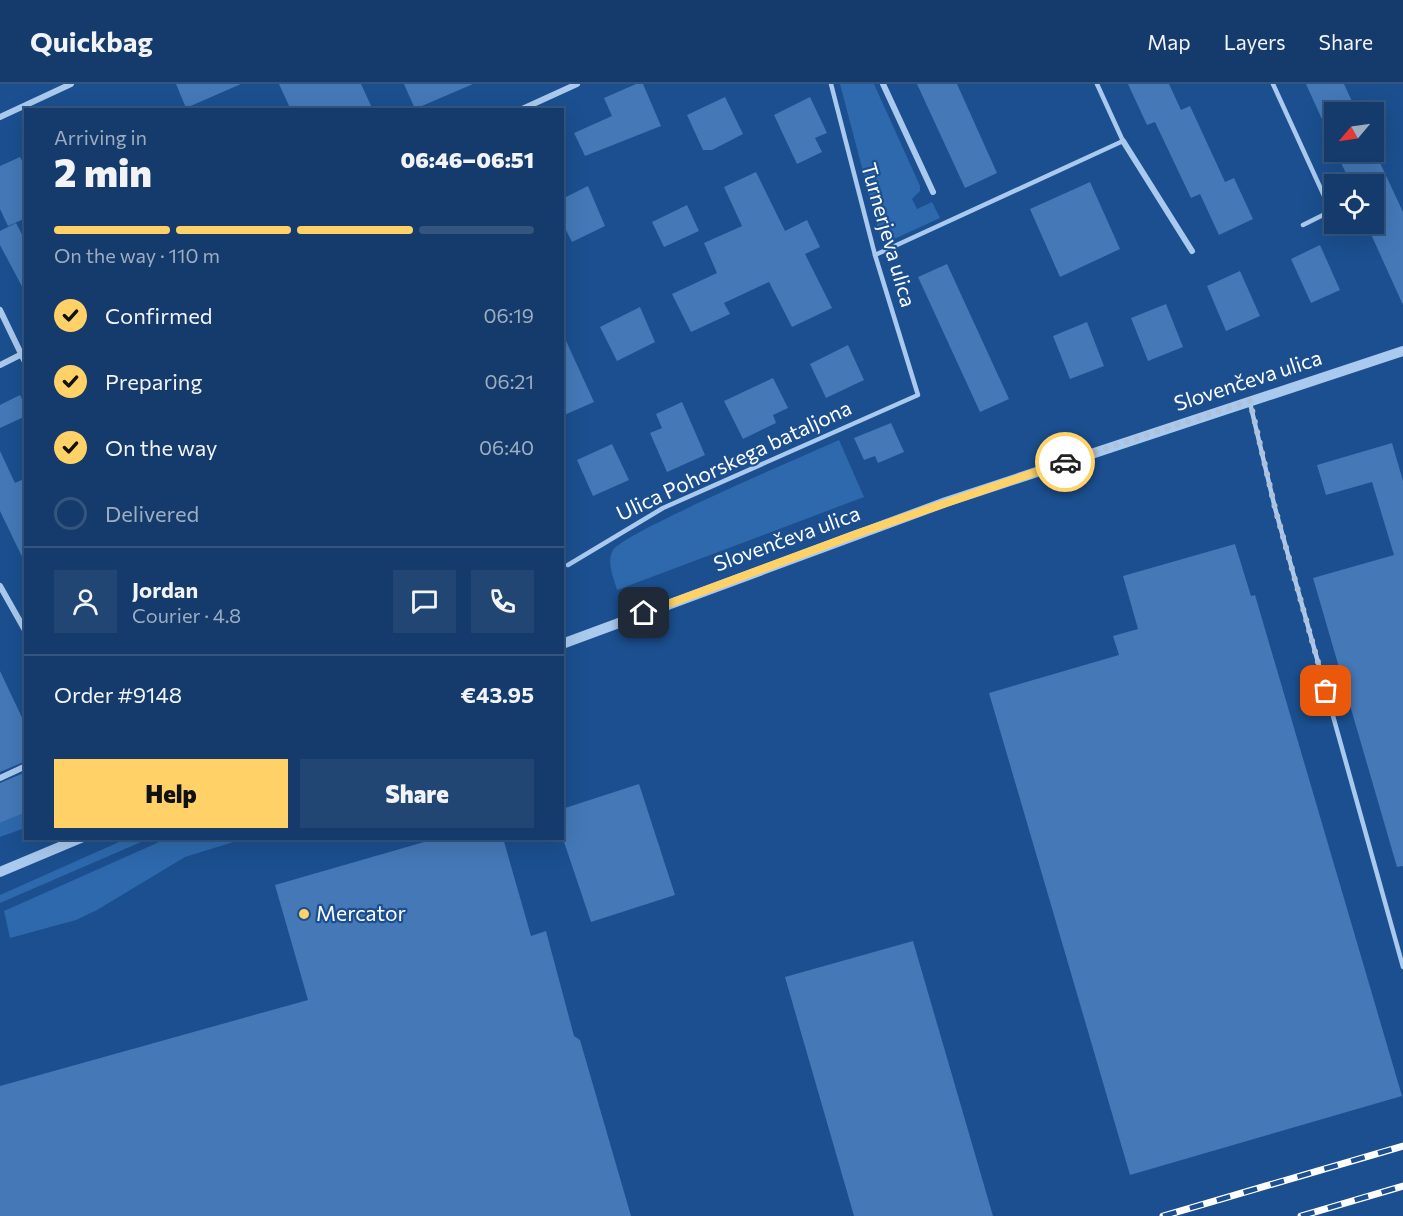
<!DOCTYPE html>
<meta charset="utf-8">
<style>
body{margin:0;font-family:Commissioner,sans-serif;background:#214673;color:#f1f3f6;height:100vh;display:flex;flex-direction:column;font-size:22px;white-space:nowrap}
*{box-sizing:border-box;margin:0}
p{font-size:20px;color:#9dadc1}
.icon{flex:none;width:33px;height:33px;fill:none;stroke:currentColor;stroke-width:2;stroke-linecap:round;stroke-linejoin:round}
.map{position:relative;flex:1;overflow:hidden}
.drawer{position:absolute;left:24px;top:24px;width:540px;height:732px;display:flex;flex-direction:column;background:#143b6b;border-radius:0px;box-shadow:0 6px 24px #0002,0 0 0 2px #33557e}
.drawer>*{flex:none}
.needle{width:39px;rotate:241deg}
.fabs{position:absolute;left:1324px;top:18px;display:grid;gap:12px}
.fabs a{display:grid;place-items:center;width:60px;height:60px;border-radius:0px;background:#143b6b;box-shadow:0 6px 24px #0002,0 0 0 2px #33557e;font-size:30px}
.pin{position:absolute;display:grid;place-items:center;width:51px;height:51px;color:#fff;margin:-26px;border-radius:12px;box-shadow:0 3px 9px #0006}
.courier{position:absolute;display:grid;place-items:center;width:60px;height:60px;margin:-30px;border:4px solid #ffd166;border-radius:50%;background:#fff;color:#222;box-shadow:0 2px 8px #0007}
.overview em{font-style:normal;font-weight:800}
.overview div{display:flex;flex-direction:column-reverse}
.overview{display:flex;align-items:center;justify-content:space-between;height:102px;padding:0 30px}
h1{font-size:39px;font-weight:800;line-height:45px}
.bar{display:grid;grid-template-columns:repeat(4,1fr);gap:9px 6px;align-content:center;height:72px;padding:0 30px}
.bar i{height:8px;border-radius:4px;background:#33557e}
.bar .active{background:#ffd166}
.bar p{grid-column:span 4}
.line{display:flex;align-items:center;gap:15px;padding:0 30px;border-top:2px solid #33557e}
.line div{flex:1}
.round{display:grid;place-items:center;flex:none;width:63px;height:63px;border-radius:0px;background:#214673}
ol{padding:0 30px;list-style:none}
li{display:flex;align-items:center;gap:18px;height:66px}
li p{margin-inline-start:auto}
li .icon{padding:6px;border-radius:50%;background:#ffd166;color:#111;stroke-width:4}
li:last-child{color:#9dadc1}
li i{width:33px;height:33px;border:3px solid #33557e;border-radius:50%}
.action{display:flex;gap:12px;margin-top:auto;padding:12px 30px}
.action a{flex:1;height:69px;border-radius:0px;background:#ffd166;color:#111;font-size:24px;font-weight:800;line-height:69px;text-align:center}
.action a+a{background:#214673;color:#f1f3f6}
header{display:flex;align-items:center;gap:36px;box-sizing:border-box;height:84px;padding:0 30px;background:#143b6b;border-bottom:2px solid #33557e}
header strong{font-size:28px}
nav{display:flex;gap:33px;margin-inline-start:auto;font-size:21px}
.map>svg:first-child{display:block}
.green{fill:#2e69ad}
.building{fill:#4478b7}
.lines{fill:none;stroke-linecap:round;stroke-linejoin:round}
.service{stroke:#a9c9ee;stroke-width:4.5}
.minor{stroke:#a9c9ee;stroke-width:6}
.tertiary{stroke:#a9c9ee;stroke-width:10}
.rail-casing{stroke:#fff;stroke-width:7}
.rail{stroke:#1b4f8f;stroke-width:4.5;stroke-dasharray:14;stroke-linecap:butt}
.done{stroke:#afc1d8;stroke-width:6;stroke-dasharray:0 10.8}
.route{stroke:#ffd166;stroke-width:8}
.poi-dot{fill:#ffd166;stroke:#1b4f8f;stroke-width:2}
.labels{text-anchor:middle;stroke-width:4.5;stroke-linejoin:round;paint-order:stroke}
.street-label{font-size:21px;fill:#fff;stroke:#1b4f8f}
.poi-label{font-size:21px;fill:#fff;stroke:#1b4f8f;text-anchor:start}
</style>
<header>
<strong>Quickbag</strong>
<nav><a>Map</a><a>Layers</a><a>Share</a></nav>
</header>
<div class="map">
<svg width="1403" height="1132" viewBox="0 0 1403 1132">
<rect width="100%" height="100%" fill="#1b4f8f"/>
<!-- green -->
<g class="green">
<path d="M840,0H874L920,102V107L912,115L917,125L932,118L940,134L892,156H886L880,152Z"/>
<path d="M839,356L864,413L617,506C614,494 606,478 613,466C623,449 808,370 839,356Z"/>
<path d="M25,728V744L0,753V739Z"/>
<path d="M128,754L148,755L0,819V811Z"/>
<path d="M166,755L236,754L237,757L185,773L97,826L76,836L10,854L4,827Z"/>
</g>
<!-- building -->
<g class="building">
<path d="M176,0H241L186,24Z"/>
<path d="M279,0H361L373,26H291Z"/>
<path d="M404,0H473L415,25Z"/>
<path d="M636,0H643L661,42L585,72L574,49L612,32L604,14Z"/>
<path d="M917,0H957L997,89L965,104Z"/>
<path d="M1128,0H1169L1181,26L1190,22L1225,98L1234,94L1253,135L1219,151L1200,110L1191,114L1155,38L1147,41Z"/>
<path d="M1306,0H1344L1357,28H1335V64Z"/>
<path d="M725,13L743,50L712,66H703L687,31Z"/>
<path d="M810,13L827,49L815,54L822,68L797,80L774,31Z"/>
<path d="M1374,66L1403,128V221L1370,148L1372,147L1369,140H1374V100H1351L1336,68Z"/>
<path d="M20,73L26,84V134L8,142L0,125V82Z"/>
<path d="M756,88L785,147L807,136L820,163L805,170L832,224L792,243L769,198L724,219L730,230L691,248L672,210L717,189L704,159L742,142L724,103Z"/>
<path d="M1090,98L1120,165L1060,193L1030,125Z"/>
<path d="M588,102L605,142L572,158L562,138V115Z"/>
<path d="M687,121L699,147L664,163L652,138Z"/>
<path d="M16,139L26,158V210L0,161V147Z"/>
<path d="M1320,161L1340,206L1311,219L1291,175Z"/>
<path d="M947,180L1009,315L980,328L918,193Z"/>
<path d="M1240,187L1260,232L1226,247L1207,202Z"/>
<path d="M1166,220L1183,263L1148,277L1131,234Z"/>
<path d="M640,223L655,258L617,277L600,243Z"/>
<path d="M1087,238L1104,282L1070,295L1053,252Z"/>
<path d="M562,248L594,318L562,332Z"/>
<path d="M848,261L864,296L826,314L810,280Z"/>
<path d="M773,294L788,324L773,331L776,339L743,355L724,317Z"/>
<path d="M20,311L26,323V332L0,344V321Z"/>
<path d="M682,318L705,371L667,388L650,349L662,344L656,330Z"/>
<path d="M891,339L904,368L878,379L875,372L864,376L854,354Z"/>
<path d="M1392,359L1403,397V782L1397,783L1313,494L1394,471L1372,398L1326,411L1317,381Z"/>
<path d="M612,360L629,396L593,412L577,376Z"/>
<path d="M0,367L15,399L26,394V481L0,427Z"/>
<path d="M1235,460L1251,512L1255,511L1402,1012L1130,1091L989,609L1119,571L1113,552L1138,545L1123,492Z"/>
<path d="M0,587L26,642V677L0,688Z"/>
<path d="M26,688V728L0,739V699Z"/>
<path d="M639,700L675,811L591,838L562,752V725Z"/>
<path d="M438,754H503L531,852L546,847L574,952L580,956L631,1132H0V1002L308,916L275,801Z"/>
<path d="M913,857L993,1132H854L785,893Z"/>
</g>
<g class="lines">
<!-- service -->
<g class="service">
<path d="M1273,0L1331,127L1303,141"/>
<path d="M875,171L1123,57L1097,0"/>
<path d="M1250,319L1275,424L1403,883"/>
<path d="M568,481L663,424L918,311L875,171L831,0"/>
</g>
<!-- minor -->
<g class="minor">
<path d="M883,0L933,108"/>
<path d="M520,26L577,0"/>
<path d="M0,33L71,0"/>
<path d="M1123,57L1192,167"/>
<path d="M0,226L26,280"/>
<path d="M0,281L26,268"/>
<path d="M0,502L26,548"/>
<path d="M0,694L26,682"/>
</g>
<!-- tertiary -->
<g class="tertiary">
<path d="M562,560L946,418L1403,267"/>
<path d="M0,788L81,754"/>
</g>
<defs>
<g id="rail">
<path d="M1163,1132L1403,1062"/>
<path d="M1301,1132L1403,1102"/>
</g>
</defs>
<!-- rail casing -->
<use href="#rail" class="rail-casing"/>
<!-- rail -->
<use href="#rail" class="rail"/>
</g>
<g class="lines">
<!-- done -->
<path class="done" d="M1065,378L1250,317L1275,424L1326,607"/>
<!-- route -->
<path class="route" d="M644,529L856,450L1065,378"/>
</g>
<!-- markers -->
<circle class="poi-dot" cx="304" cy="830" r="6"/>
<g class="labels">
<!-- street labels -->
<g class="street-label">
<text transform="translate(888 151) rotate(74)" y="7">Turnerjeva ulica</text>
<text transform="translate(1248 297) rotate(-18)" y="7">Slovenčeva ulica</text>
<text transform="translate(734 377) rotate(-25)" y="7">Ulica Pohorskega bataljona</text>
<text transform="translate(787 455) rotate(-20)" y="7">Slovenčeva ulica</text>
</g>
<!-- poi labels -->
<g class="poi-label">
<text x="316" y="837">Mercator</text>
</g>
</g>
</svg>
<div class="fabs">
<a><svg class="needle" viewBox="-14 -14 28 28"><path d="M0-13l5 13h-10z" fill="#e53935"/><path d="M0 13l5-13h-10z" fill="#9dadc1"/></svg></a>
<a><svg class="icon" aria-label="locate" viewBox="0 0 24 24"><circle cx="12" cy="12" r="6"/><path d="M12 2v4M12 18v4M2 12h4M18 12h4"/></svg></a>
</div>
<div class="pin" style="left:1326px;top:607px;background:#ea580c"><svg class="icon" aria-label="bag" viewBox="0 0 24 24"><path d="M5 8h14l-1 12H6zM9 8a3 3 0 0 1 6 0"/></svg></div>
<div class="pin" style="left:644px;top:529px;background:#1f2937"><svg class="icon" aria-label="home" viewBox="0 0 24 24"><path d="M3 11l9-7 9 7M6 9v11h12V9"/></svg></div>
<div class="courier" style="left:1065px;top:378px"><svg class="icon" aria-label="car" viewBox="0 0 24 24"><path d="M5 17H2v-5l4-1 3-4h7l3 4 3 1v5h-3M9 17h6M6 11h13"/><circle cx="7" cy="17" r="2"/><circle cx="17" cy="17" r="2"/></svg></div>
<section class="drawer">
<div class="overview"><div><h1>2 min</h1><p>Arriving in</p></div><em>06:46–06:51</em></div>
<div class="bar"><i class="active"></i><i class="active"></i><i class="active"></i><i></i><p>On the way · 110 m</p></div>
<ol>
<li><svg class="icon" aria-label="check" viewBox="0 0 24 24"><path d="M5 12l5 5 9-10"/></svg>Confirmed<p>06:19</p></li>
<li><svg class="icon" aria-label="check" viewBox="0 0 24 24"><path d="M5 12l5 5 9-10"/></svg>Preparing<p>06:21</p></li>
<li><svg class="icon" aria-label="check" viewBox="0 0 24 24"><path d="M5 12l5 5 9-10"/></svg>On the way<p>06:40</p></li>
<li><i></i>Delivered</li>
</ol>
<div class="line" style="height:108px"><a class="round"><svg class="icon" aria-label="person" viewBox="0 0 24 24"><circle cx="12" cy="8" r="4"/><path d="M4 21q1-7 8-7t8 7"/></svg></a><div><b>Jordan</b><p>Courier · 4.8</p></div><a class="round"><svg class="icon" aria-label="chat" viewBox="0 0 24 24"><path d="M4 5h16v11H9l-5 4z"/></svg></a><a class="round"><svg class="icon" aria-label="phone" viewBox="0 0 24 24"><path d="M5 4h4l2 5-3 2q2 4 5 5l2-3 5 2v4C11 20 4 13 5 4z"/></svg></a></div>
<div class="line" style="height:78px"><div>Order #9148</div><b>€43.95</b></div>
<div class="action"><a>Help</a><a>Share</a></div>
</section>
</div>
